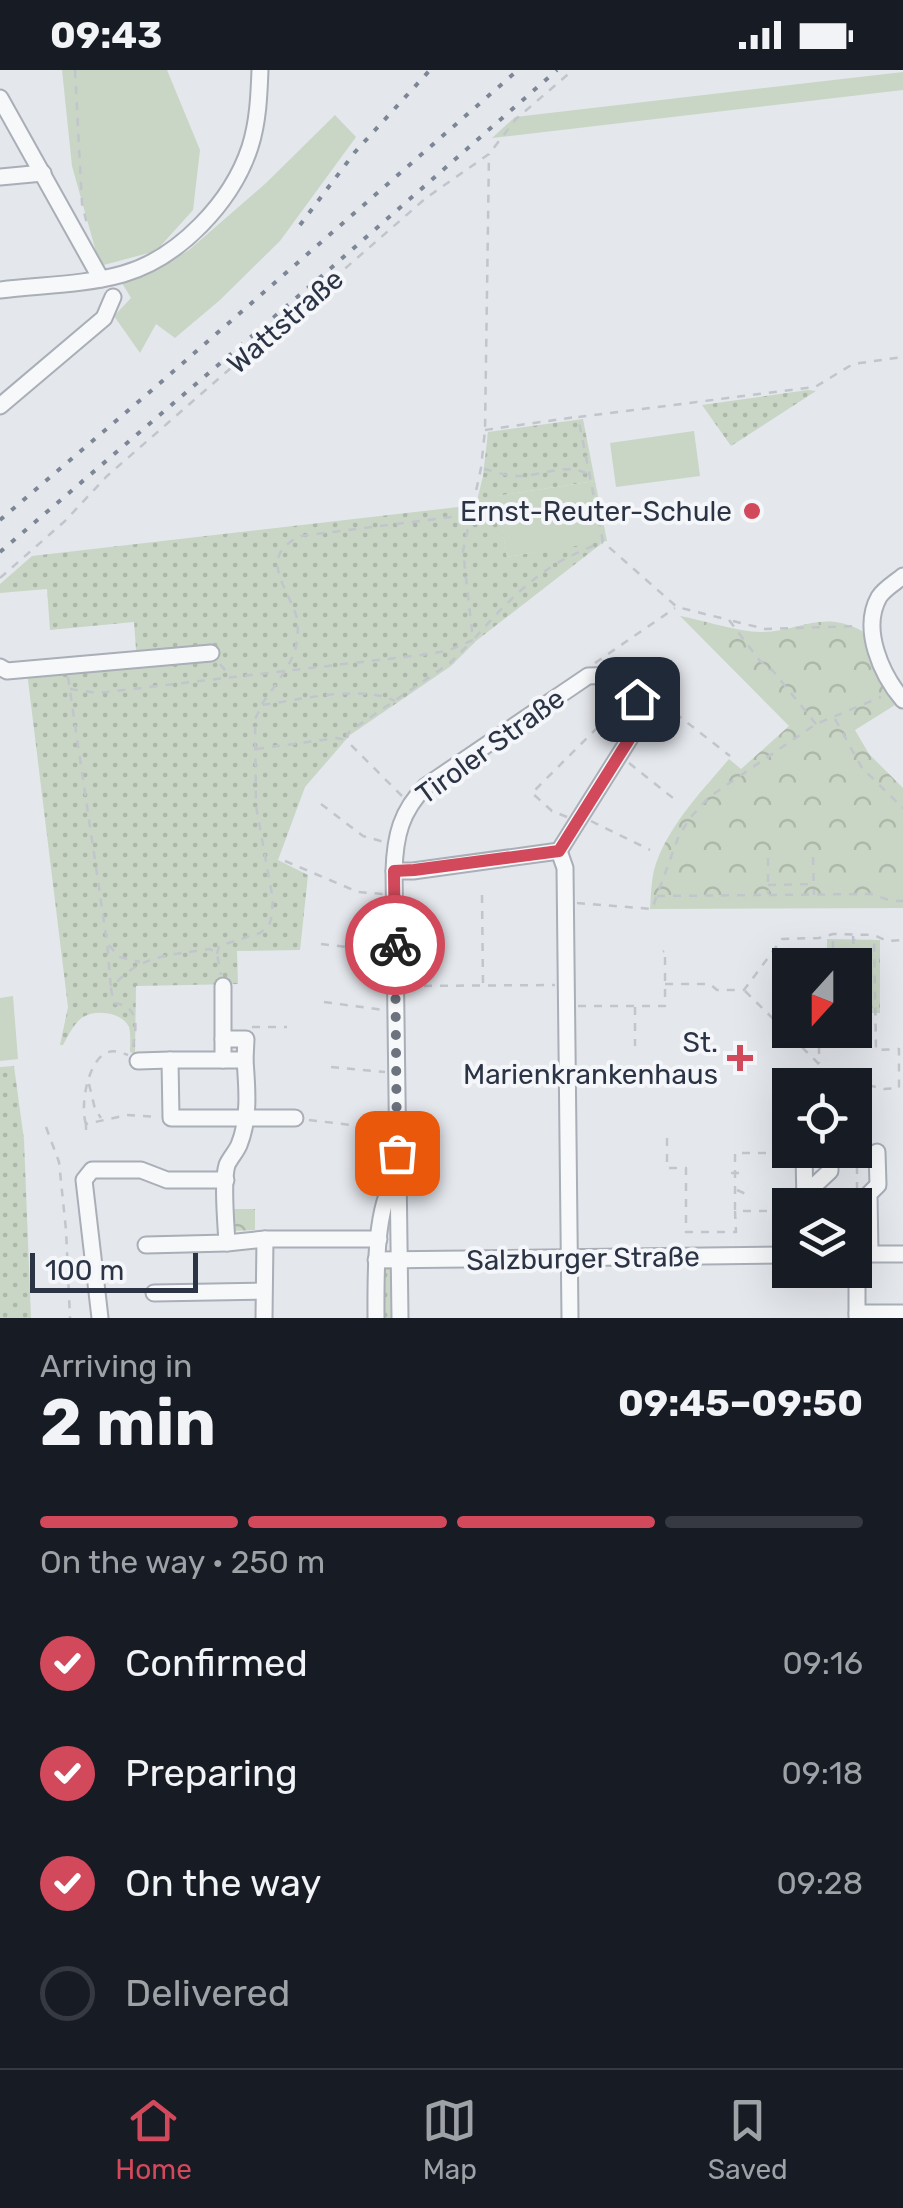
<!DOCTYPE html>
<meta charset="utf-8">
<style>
body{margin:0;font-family:Rubik,sans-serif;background:#242831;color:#f1f3f6;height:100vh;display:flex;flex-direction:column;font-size:38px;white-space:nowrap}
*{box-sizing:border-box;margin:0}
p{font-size:32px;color:#9ea1a6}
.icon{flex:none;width:55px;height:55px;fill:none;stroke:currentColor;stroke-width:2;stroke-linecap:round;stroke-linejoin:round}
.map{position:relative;height:1248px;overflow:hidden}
.drawer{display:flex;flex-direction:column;background:#171b24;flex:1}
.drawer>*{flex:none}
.needle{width:65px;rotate:201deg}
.tools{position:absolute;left:772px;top:878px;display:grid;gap:20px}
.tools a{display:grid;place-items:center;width:100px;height:100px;border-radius:0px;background:#171b24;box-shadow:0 10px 40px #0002;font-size:50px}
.scale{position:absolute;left:30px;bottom:25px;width:168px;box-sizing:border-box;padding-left:10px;border:5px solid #2b3445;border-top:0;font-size:28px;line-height:35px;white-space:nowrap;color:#2b3445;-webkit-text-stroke:8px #f4f6f9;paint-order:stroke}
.pin{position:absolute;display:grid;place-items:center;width:85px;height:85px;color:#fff;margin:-42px;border-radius:20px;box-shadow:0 5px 15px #0006}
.courier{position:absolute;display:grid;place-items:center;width:100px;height:100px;margin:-50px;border:8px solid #d1495b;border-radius:50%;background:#fff;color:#222;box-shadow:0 2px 12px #0007}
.overview em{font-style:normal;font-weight:700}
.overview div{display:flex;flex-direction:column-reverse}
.overview{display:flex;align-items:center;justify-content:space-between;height:170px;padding:0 40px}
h1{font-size:65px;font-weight:700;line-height:75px}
.bar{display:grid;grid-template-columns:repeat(4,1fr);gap:15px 10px;align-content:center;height:120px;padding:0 40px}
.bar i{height:12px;border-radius:8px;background:#363941}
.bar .selected{background:#d1495b}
.bar p{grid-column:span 4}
ol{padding:0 40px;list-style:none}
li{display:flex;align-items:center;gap:30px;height:110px}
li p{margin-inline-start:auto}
li .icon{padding:10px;border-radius:50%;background:#d1495b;color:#fff;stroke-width:4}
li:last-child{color:#9ea1a6}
li i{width:55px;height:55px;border:5px solid #363941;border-radius:50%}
.status{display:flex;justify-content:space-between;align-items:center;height:70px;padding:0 50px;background:#171b24;direction:ltr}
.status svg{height:28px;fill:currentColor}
.tab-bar{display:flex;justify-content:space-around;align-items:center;height:140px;border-top:2px solid #363941;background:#171b24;font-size:28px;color:#9ea1a6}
.tab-bar a{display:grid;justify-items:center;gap:5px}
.tab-bar .selected{color:#d1495b}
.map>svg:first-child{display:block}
.grass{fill:url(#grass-dots)}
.park{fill:url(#park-crowns)}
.garden{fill:#c9d6c5}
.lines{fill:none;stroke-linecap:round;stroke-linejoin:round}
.minor-casing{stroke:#a9aeb7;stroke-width:19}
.path{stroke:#c2c5cb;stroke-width:2.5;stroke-dasharray:8 8;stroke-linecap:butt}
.minor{stroke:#f7f8fa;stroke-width:15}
.rail{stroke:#7d8696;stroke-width:4;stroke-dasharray:5 10;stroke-linecap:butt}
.done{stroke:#6c737f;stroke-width:10;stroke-dasharray:0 18}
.route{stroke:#d1495b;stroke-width:12}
.poi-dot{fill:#d1495b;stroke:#f4f6f9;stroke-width:4}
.labels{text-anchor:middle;stroke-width:8;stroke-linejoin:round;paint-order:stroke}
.street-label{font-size:28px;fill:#2b3445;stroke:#f4f6f9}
.poi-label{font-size:28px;fill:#2b3445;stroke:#f4f6f9;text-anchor:end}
</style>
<div class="status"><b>09:43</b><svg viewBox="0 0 49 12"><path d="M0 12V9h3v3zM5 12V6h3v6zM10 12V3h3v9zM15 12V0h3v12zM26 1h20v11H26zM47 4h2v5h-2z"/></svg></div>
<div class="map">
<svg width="903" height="1248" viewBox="0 0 903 1248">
<defs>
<pattern id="grass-dots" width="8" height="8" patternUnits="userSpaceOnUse" patternTransform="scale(2.5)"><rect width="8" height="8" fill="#c9d6c5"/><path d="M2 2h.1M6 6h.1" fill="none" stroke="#adb8ab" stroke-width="1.8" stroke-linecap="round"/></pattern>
<pattern id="park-crowns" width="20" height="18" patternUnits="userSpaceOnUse" patternTransform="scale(2.5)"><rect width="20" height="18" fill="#c9d6c5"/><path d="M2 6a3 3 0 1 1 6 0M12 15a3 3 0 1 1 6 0" fill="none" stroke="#adb8ab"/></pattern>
</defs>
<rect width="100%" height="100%" fill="#e4e7ec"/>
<!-- grass -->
<g class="grass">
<path d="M808,320L816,321L731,376L702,335Z"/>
<path d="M583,349L595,411L497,426L507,487L600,471L601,474L476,571L451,596L350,665L305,717L278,790L308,805L300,880L237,881L238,914L136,916L135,984L130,982C130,975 131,964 129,957C122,942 96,939 83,947C74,953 68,966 63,975H60L68,937L27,602L137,593L134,552L50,560L47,519L0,523V514L32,486L476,435L483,406L488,362Z"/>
<path d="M14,996L24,1070L31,1248H0V997Z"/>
<path d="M383,1197H392L394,1201V1248H382Z"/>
</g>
<!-- park -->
<g class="park">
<path d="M680,546C702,550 739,562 760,562C799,562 822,539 862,561L874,597L895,635L855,660L869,684L903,718V838L650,839C651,827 651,813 654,800C666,758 701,722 729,689L741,699L789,656Z"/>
<path d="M827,869L880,870V943H855V895H827Z"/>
<path d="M233,1139H255V1160L233,1161Z"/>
</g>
<!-- garden -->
<g class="garden">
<path d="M62,0H167L200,80L193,140L156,181L100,196L72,96Z"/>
<path d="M903,2V20L492,68L515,47Z"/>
<path d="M335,45L356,67L280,171L220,230L175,268L156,254L140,283L114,246L131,228L122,213L155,200L189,180L266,113Z"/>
<path d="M694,361L700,406L616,417L610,373Z"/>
<path d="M595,411L607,471L507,487L496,426Z"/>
<path d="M13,926L18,989L0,991V928Z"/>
</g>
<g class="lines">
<defs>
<g id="minor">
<path d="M0,28L101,209"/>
<path d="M0,107L43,103"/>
<path d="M0,220C40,215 84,215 123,204C179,188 232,132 250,77C258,52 259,26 260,0"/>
<path d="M0,336L104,248L113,227"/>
<path d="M903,506C896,512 884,519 879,527C861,559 881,604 903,630"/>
<path d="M0,597L7,601L211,583"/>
<path d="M559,781L565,798L570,1248"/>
<path d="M394,801H413L559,781"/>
<path d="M223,969V916"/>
<path d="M223,990V969H246L245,990"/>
<path d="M138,991L170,990"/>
<path d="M804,1083L805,1135"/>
<path d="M815,1135V1115L830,1101V1080"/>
<path d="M845,1135L847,1133"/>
<path d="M227,1173C226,1154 222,1111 227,1095C230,1088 236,1082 239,1075C250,1048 247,1017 245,990H170L171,1048H295"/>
<path d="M146,1175L227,1173L265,1169H379"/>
<path d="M857,1184V1248"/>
<path d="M864,1184H903"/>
<path d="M870,1184L869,1124L878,1115L877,1082"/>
<path d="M376,1190L790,1185"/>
<path d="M154,1223L263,1221"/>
<path d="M857,1243H903"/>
<path d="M100,1248L84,1110L92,1100H141L167,1110H226"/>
<path d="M264,1248L265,1169"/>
<path d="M376,1248C376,1211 374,1139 395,1109"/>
<path d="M400,1248L394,801C395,766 401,741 426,716L588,606C624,603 646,622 635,660L559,781"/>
</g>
</defs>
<!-- minor casing -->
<use href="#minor" class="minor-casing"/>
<!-- path -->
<g class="path">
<path d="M75,0L82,134L88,158"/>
<path d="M485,360L576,347"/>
<path d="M484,399C494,401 506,406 516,406C541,407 565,392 588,404"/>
<path d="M0,508L65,451L107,406L426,128L489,84L516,49L573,0"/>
<path d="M733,551L765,559L859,556"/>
<path d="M475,568C499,540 527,511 559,492C573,484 588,478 603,472"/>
<path d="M595,593L675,538"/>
<path d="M220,594L231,607"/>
<path d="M68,607L107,872L111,919"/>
<path d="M70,619L98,623L421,585L447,581L473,570L463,481L481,398L485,360L489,84"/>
<path d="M648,627L657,629L730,686"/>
<path d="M262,634C275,614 294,594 297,571C298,564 298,554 297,548C288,517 256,486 301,466L452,447L461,443L474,433"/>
<path d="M835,649L862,698L903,738"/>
<path d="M816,654L773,601L760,591L729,550L677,537L603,472L578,347L815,317L853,294L903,287"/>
<path d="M256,679L337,668L346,670"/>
<path d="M629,693L678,732"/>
<path d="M402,726L351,675L347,665L350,661L450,593L469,574"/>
<path d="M321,734L363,766L384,772"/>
<path d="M567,747L552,741L532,723L601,654L613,666"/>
<path d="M591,751L650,780"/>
<path d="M813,787L814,825"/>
<path d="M768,788V824"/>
<path d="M285,791L358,822L383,824"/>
<path d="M768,815L814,814"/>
<path d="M482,825L483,914"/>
<path d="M657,826L871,824L892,831H903"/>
<path d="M577,833L652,839L678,768L689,749L709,727L816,654L881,627"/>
<path d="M853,866L854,883"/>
<path d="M321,874L384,881"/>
<path d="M109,875L119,887L140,892"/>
<path d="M217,884L219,876L260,863L269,856L271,849L273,830L256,736L255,649L262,635C299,630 361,614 395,631"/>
<path d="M833,895V865"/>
<path d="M845,895V885H863V938"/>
<path d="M665,914H710L717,920H744L782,869L819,868L833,864L874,865L887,871L903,870"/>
<path d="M408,916L555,915"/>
<path d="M745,921L827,1002H837L838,1014H846"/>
<path d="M324,932L384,940"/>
<path d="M578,936H665V887L661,883L664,881"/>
<path d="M635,937V976"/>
<path d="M855,938L873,937"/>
<path d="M252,957H287"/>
<path d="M819,960V993"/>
<path d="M133,977C136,957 141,937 114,933L111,919C137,885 170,885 210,879L217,884L221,905"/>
<path d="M331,997L385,1002"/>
<path d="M89,1014L95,1039L101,1048"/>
<path d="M868,1015L884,1019L899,1018V979L876,980L874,866"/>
<path d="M309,1050L385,1059"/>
<path d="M86,1054C80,1037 87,995 104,984C112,979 120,982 128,985"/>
<path d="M46,1057L59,1092L66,1160L70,1248"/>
<path d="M86,1060V1054L127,1045L159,1047"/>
<path d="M667,1068V1098H686V1162H736L735,1141H790"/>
<path d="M731,1103H746"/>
<path d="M737,1120L746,1124"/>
<path d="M857,1120V1086"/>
<path d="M735,1140V1083H791"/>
</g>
<!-- minor -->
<use href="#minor" class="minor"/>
<!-- rail -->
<g class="rail">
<path d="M300,155L355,82L430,0"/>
<path d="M0,450L144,327L518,0"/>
<path d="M0,482L323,205L557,0"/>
</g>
</g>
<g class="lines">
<!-- done -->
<path class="done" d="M395,875L397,1083"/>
<!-- route -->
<path class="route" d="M395,875L394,801L414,800L559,781L635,660L640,645L637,629"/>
</g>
<!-- markers -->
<g class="poi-dot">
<circle cx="752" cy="441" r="10"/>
<path d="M735 973h10v10h10v10h-10v10h-10v-10h-10v-10h10z"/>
</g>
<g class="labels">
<!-- street labels -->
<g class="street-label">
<text transform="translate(285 251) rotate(-41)" y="10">Wattstraße</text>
<text transform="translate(490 676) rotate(-36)" y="10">Tiroler Straße</text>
<text transform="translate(583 1188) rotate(-1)" y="10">Salzburger Straße</text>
</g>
<!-- poi labels -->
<g class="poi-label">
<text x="732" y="451">Ernst-Reuter-Schule</text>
<text x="718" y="982">St.<tspan x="718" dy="32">Marienkrankenhaus</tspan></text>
</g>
</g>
</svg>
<div class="tools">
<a><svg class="needle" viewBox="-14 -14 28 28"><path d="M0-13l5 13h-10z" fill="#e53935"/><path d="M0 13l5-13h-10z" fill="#9ea1a6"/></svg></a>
<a><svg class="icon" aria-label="locate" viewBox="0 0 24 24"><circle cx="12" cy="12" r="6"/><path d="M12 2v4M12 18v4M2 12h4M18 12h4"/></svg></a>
<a><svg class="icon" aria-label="layers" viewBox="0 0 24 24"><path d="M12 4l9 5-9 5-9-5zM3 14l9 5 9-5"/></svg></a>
</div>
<div class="scale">100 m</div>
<div class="pin" style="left:397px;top:1083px;background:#ea580c"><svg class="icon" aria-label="bag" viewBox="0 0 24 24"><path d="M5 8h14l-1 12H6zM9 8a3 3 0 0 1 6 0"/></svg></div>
<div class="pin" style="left:637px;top:629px;background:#1f2937"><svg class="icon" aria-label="home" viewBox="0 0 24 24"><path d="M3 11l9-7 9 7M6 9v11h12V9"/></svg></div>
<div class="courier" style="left:395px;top:875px"><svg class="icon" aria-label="bike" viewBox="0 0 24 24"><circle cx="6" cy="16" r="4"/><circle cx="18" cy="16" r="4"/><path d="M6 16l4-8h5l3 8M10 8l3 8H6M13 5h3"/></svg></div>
</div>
<section class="drawer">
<div class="overview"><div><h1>2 min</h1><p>Arriving in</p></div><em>09:45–09:50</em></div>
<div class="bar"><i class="selected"></i><i class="selected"></i><i class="selected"></i><i></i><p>On the way · 250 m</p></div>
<ol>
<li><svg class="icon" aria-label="check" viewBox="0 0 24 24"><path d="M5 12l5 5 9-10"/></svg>Confirmed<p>09:16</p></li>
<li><svg class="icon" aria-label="check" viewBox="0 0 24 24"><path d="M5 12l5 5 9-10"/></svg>Preparing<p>09:18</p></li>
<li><svg class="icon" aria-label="check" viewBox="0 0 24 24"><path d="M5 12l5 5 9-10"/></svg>On the way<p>09:28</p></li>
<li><i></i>Delivered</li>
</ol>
</section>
<nav class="tab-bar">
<a class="selected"><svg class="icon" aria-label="home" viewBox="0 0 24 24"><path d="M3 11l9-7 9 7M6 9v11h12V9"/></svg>Home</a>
<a><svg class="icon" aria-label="map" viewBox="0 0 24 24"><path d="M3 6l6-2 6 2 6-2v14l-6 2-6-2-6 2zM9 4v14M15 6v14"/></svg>Map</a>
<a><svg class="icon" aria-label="saved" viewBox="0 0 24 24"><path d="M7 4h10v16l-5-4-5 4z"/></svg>Saved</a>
</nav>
